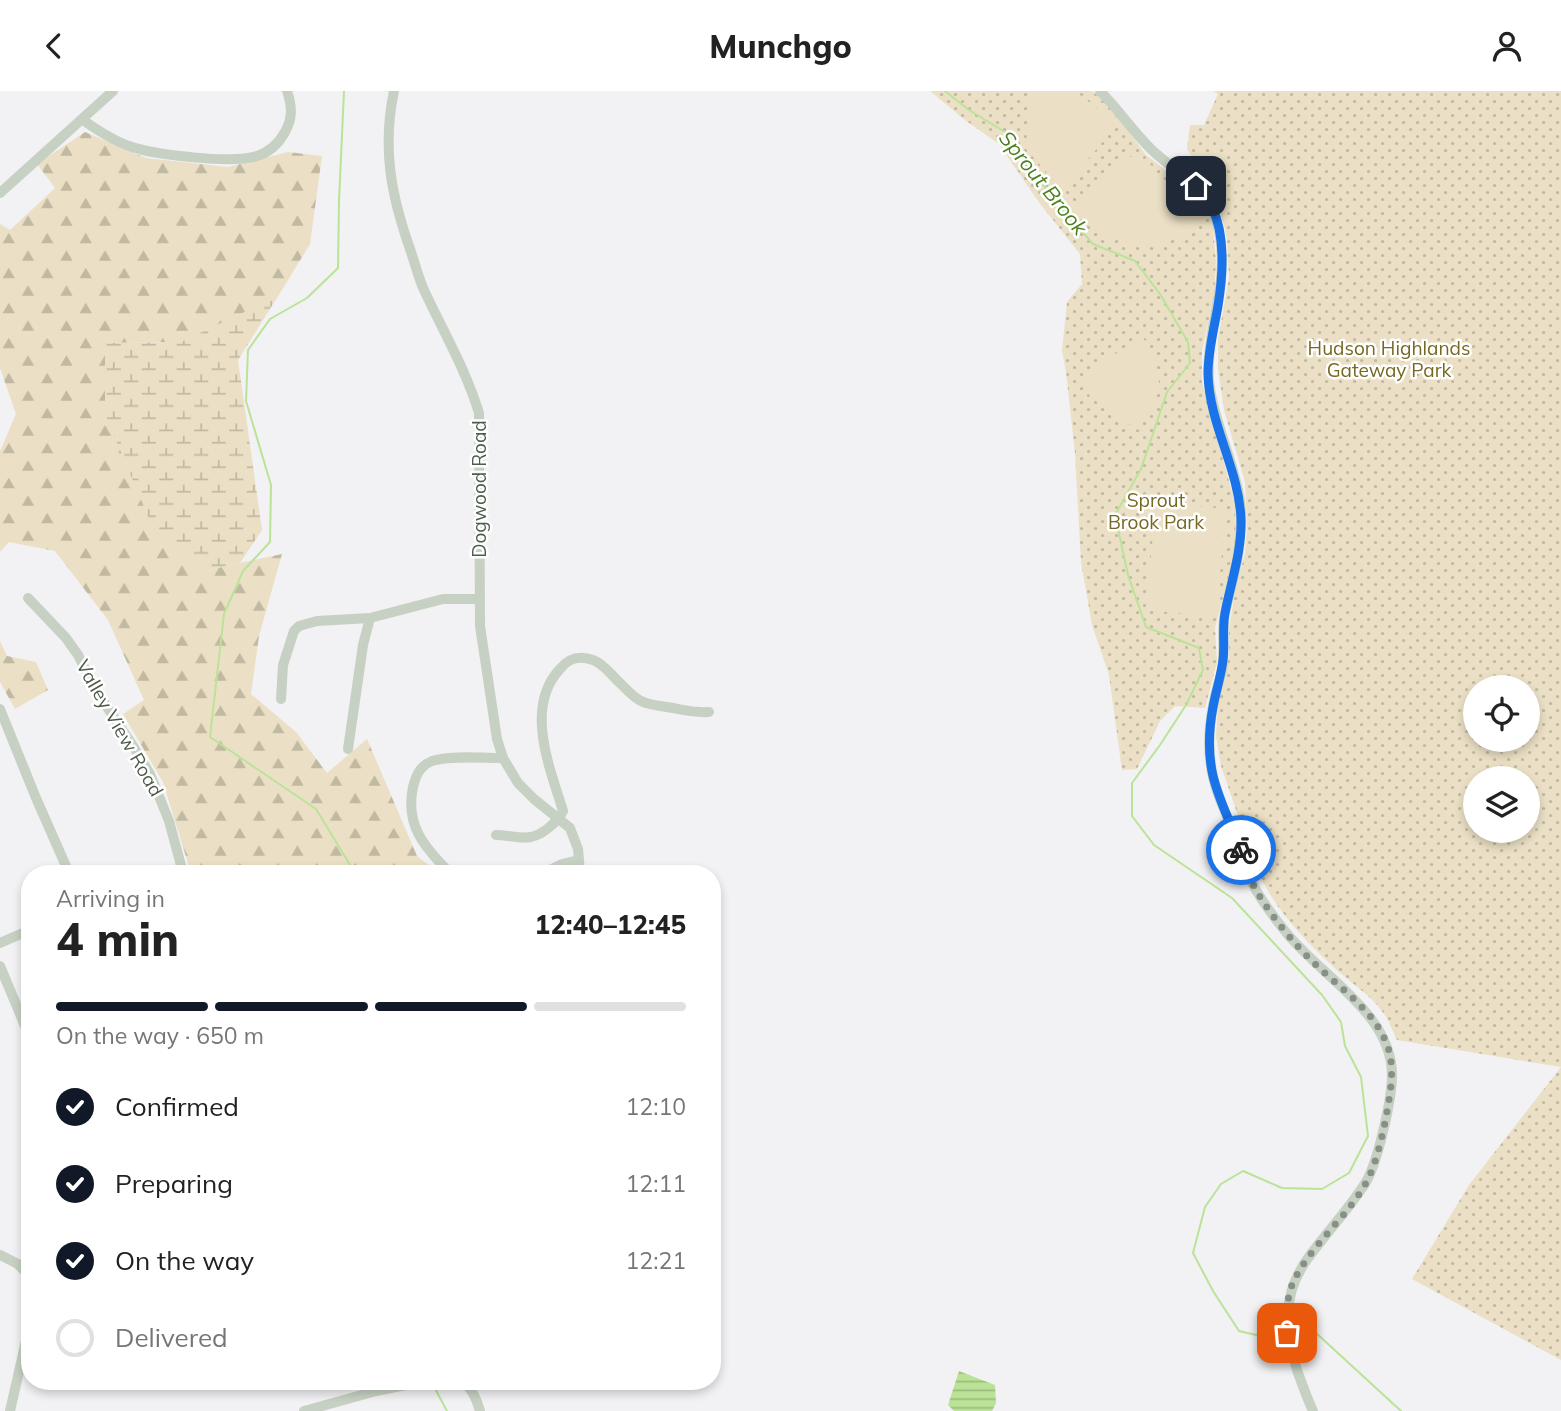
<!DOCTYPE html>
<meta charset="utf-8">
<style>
body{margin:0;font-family:Mulish,sans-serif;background:#f6f6f6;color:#222;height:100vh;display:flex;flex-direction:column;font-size:26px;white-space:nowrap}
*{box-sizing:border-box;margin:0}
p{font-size:23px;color:#767676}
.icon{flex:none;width:38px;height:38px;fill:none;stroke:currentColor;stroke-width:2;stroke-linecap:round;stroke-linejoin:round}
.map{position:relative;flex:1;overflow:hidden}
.sheet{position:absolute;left:21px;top:774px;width:700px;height:525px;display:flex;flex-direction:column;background:#fff;border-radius:28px;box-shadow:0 4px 10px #0003}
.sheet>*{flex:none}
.fabs{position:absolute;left:1463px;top:584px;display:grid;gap:14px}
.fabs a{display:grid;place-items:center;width:77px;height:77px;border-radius:50%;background:#fff;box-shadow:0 4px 10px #0003;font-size:35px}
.pin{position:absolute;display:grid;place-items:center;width:60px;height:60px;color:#fff;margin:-30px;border-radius:14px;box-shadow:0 4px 10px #0006}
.courier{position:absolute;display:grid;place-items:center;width:70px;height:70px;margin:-35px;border:5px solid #1a73e8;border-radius:50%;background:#fff;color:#222;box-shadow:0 2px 9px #0007}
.overview em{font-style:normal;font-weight:800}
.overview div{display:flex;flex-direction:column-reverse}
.overview{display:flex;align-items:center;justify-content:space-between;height:119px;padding:0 35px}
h1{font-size:46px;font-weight:800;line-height:52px}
.bar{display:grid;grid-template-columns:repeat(4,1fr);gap:10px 7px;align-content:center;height:84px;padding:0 35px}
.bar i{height:9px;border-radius:5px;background:#e0e0e0}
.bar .on{background:#111827}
.bar p{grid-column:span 4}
ol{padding:0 35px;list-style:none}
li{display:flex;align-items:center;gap:21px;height:77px}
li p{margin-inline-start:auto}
li .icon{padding:7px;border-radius:50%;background:#111827;color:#fff;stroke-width:4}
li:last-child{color:#767676}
li i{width:38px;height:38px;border:4px solid #e0e0e0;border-radius:50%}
header{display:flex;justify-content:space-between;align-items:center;height:91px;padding:0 35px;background:#fff;font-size:32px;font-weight:800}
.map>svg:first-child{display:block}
.grass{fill:url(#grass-dots);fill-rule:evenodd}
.forest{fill:url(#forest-firs)}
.wetland{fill:url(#wetland-marsh)}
.garden{fill:#ebe0c5}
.water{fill:url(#water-rules)}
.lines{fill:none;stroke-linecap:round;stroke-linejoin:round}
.stream{stroke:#bae398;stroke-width:2}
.minor{stroke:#c6d1c3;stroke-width:10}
.done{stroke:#879086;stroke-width:7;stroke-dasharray:0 12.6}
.route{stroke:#1a73e8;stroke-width:9}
.labels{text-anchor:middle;stroke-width:5;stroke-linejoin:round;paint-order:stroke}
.park-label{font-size:19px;fill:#766823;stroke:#fff}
.street-label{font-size:19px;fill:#4e5c4b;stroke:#fff}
.water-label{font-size:21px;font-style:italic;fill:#4a811b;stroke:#fff}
</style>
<header><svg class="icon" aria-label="back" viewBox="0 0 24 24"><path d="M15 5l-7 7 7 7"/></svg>Munchgo<svg class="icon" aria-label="person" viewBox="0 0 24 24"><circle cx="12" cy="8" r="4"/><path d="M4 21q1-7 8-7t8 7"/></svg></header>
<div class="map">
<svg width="1561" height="1320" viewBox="0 0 1561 1320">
<defs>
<pattern id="grass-dots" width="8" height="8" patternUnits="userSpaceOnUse" patternTransform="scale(1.75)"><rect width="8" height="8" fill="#ebe0c5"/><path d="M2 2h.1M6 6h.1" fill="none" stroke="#c1b9a2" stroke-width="1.8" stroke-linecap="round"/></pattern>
<pattern id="forest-firs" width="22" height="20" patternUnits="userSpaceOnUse" patternTransform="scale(1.75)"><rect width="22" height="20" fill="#ebe0c5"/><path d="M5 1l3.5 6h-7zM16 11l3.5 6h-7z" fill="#c1b9a2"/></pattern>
<pattern id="wetland-marsh" width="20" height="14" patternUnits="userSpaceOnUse" patternTransform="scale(1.75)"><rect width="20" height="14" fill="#ebe0c5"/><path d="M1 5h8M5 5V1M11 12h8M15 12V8" fill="none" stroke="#c1b9a2"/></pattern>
<pattern id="water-rules" width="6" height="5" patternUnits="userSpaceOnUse" patternTransform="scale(1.75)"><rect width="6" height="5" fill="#bae398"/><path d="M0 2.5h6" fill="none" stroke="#99bb7e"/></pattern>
</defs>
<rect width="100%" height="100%" fill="#f2f1f3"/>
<!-- grass -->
<g class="grass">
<path d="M930,0H1092L1100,6L1121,30L1146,64L1190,98L1205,113L1213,136L1216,171L1214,204L1202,260V291L1235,412L1236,458L1215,537L1217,571L1205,617L1175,615L1160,630L1137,678L1122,679L1109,584L1092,534L1081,471L1075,362L1066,281L1062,260L1067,211L1082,193L1080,163L1038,110L999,53L965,29Z"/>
<path d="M1213,0H1561V1269L1412,1188L1469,1094L1561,976L1397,949C1392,939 1389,929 1382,920C1370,904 1353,893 1338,880C1305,850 1272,816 1255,774L1221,675L1216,645L1218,613L1229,565V538L1234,506L1245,462L1247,438L1245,391L1224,319L1218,278V248L1229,187L1227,148L1224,134L1216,108L1207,95L1200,89V79L1187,58L1190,34H1204L1218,3ZM1475,597H1528V649H1475ZM1475,688H1528V740H1475Z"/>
</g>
<!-- forest -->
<g class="forest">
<path d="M85,41L146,67L228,76L288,61L322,65L310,153L277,207L181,251L106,252L208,479L282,463L259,545L251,603L296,641L327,682L367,648L417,765L439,782H191L163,691L123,623L144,609L108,529L55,460L9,451L0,461V360L16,323L0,277V133L10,139L55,97L37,73Z"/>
<path d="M0,550L7,565L36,571L48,599L15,618L0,591Z"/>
</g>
<!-- wetland -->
<path class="wetland" d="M278,205L238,269L262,439L240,472L208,479L155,442L105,323V252L181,251Z"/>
<!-- garden -->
<g class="garden">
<path d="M1034,0H1075L1112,29L1111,41L1062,99L1026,58L1028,20Z"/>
<path d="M1128,65L1147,69L1198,133L1184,144L1149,156L1124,152L1095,139L1071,120Z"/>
<path d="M1142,245L1155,265L1159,292L1153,316L1138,339L1090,306L1081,286Z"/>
<path d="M1156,411L1226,418L1216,526L1146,519Z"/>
</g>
<!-- water -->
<path class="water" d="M959,1280L995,1294L996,1312L992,1320H954L948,1314Z"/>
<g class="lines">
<!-- stream -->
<g class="stream">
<path d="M344,0L339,110L338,177L307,207L270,228L248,259L246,310L271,394L270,451L243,480L224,523L210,646L316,718L355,782"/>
<path d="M945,0L969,19L1005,41L1054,109L1093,153L1135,170L1160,203L1188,251L1190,272L1167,301L1141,378L1115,424L1128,484L1146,536L1199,557L1203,579L1186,614L1160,654L1132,692V725L1154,754L1232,807L1322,904L1341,931L1345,955L1361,986L1368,1045L1349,1082L1322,1098L1282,1097L1243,1080L1221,1093L1205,1116L1193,1162L1213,1200L1239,1240L1265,1246L1283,1238"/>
<path d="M1292,1239L1315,1241L1401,1320"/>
<path d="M431,1290L447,1320"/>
</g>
<!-- minor -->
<g class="minor">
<path d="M394,0C382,57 391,104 410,158C415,172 418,186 424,199C443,240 466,279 479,322L480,535L497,648L503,667L518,692L534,708L570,737L578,758L580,782"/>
<path d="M1100,0C1119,19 1134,42 1153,60C1166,72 1181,82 1193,93C1220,117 1224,155 1221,188C1217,225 1204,261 1210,298C1216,334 1232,368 1239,404C1242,421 1241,439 1239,456C1237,480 1228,503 1224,528C1222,545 1225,562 1222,579C1219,591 1215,603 1213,615C1209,636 1208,660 1212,681C1216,702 1226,723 1235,743C1241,759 1245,776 1252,792C1261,809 1273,825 1285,840C1320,885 1392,922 1392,984C1392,1008 1378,1070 1366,1091C1349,1118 1327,1141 1308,1167C1282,1203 1284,1238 1297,1279C1302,1293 1307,1307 1313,1320"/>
<path d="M83,29C97,39 112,49 129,55C154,64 233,73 257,65C270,61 279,52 285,41C293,27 292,15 287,0"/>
<path d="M0,102L113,0"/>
<path d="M28,507L66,547L78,564L97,601L133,655L150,683L169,730L183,782"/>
<path d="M281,608L283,574L294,540L299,535L317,530L370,527L443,508H480"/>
<path d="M0,618L36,707L69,782"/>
<path d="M348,658L363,554L370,527"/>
<path d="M496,744C507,744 521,748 531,746C544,743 557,731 563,720C550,677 524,616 560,578C569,567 579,564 593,569C604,573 612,585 621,593C627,599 633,606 641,610C649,614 659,615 667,616C685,619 690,622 709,621"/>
<path d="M450,782C424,756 405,734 413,696C416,684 420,675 432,670C449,664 484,667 503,667"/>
<path d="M544,782L562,773L579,769"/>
<path d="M0,852L30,839"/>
<path d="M0,875L30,947"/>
<path d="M29,1058L30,1056"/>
<path d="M0,1164L18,1173L30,1186"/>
<path d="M460,1290C472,1296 476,1307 480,1320"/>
<path d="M10,1320L30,1232"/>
<path d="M304,1320L376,1300L426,1290"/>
</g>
</g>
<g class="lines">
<!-- done -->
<path class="done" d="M1241,759C1244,769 1247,780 1251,789C1264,817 1293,852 1315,873C1340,897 1373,919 1386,951C1394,970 1392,990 1389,1009C1385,1033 1379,1064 1369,1086C1351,1124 1309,1154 1292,1194C1286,1209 1287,1226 1287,1242"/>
<!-- route -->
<path class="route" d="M1196,95C1202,102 1207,108 1212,116C1226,145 1223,184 1218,215C1214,238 1208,260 1208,283C1209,333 1239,378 1241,428C1242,460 1231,491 1225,522C1222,538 1225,554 1223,569C1221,585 1216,600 1213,616C1209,637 1208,663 1213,685C1219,710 1232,735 1241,759"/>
</g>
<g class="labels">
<!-- park labels -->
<g class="park-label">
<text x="1389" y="264">Hudson Highlands<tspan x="1389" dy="22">Gateway Park</tspan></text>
<text x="1156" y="416">Sprout<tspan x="1156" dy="22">Brook Park</tspan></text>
</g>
<!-- street labels -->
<g class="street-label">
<text transform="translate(479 398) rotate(-90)" y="7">Dogwood Road</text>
<text transform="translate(120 637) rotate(60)" y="7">Valley View Road</text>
</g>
<!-- water labels -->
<g class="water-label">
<text transform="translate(1043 92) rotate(51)" y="7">Sprout Brook</text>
</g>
</g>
</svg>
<div class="fabs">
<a><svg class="icon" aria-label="locate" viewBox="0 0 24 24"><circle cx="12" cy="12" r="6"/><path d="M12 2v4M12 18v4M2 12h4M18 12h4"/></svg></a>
<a><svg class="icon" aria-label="layers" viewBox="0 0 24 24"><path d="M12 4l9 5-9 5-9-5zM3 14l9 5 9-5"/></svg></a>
</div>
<div class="pin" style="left:1287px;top:1242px;background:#ea580c"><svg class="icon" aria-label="bag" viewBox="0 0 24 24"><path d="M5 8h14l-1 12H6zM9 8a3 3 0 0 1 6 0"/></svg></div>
<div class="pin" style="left:1196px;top:95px;background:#1f2937"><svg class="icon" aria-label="home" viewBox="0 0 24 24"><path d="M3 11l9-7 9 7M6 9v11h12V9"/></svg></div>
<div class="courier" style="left:1241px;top:759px"><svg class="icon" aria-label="bike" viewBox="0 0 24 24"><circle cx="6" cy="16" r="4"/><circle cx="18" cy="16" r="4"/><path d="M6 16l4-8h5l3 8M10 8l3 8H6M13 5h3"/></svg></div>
<section class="sheet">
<div class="overview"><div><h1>4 min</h1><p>Arriving in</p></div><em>12:40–12:45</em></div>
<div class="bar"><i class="on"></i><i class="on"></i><i class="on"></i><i></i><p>On the way · 650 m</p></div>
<ol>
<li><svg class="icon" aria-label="check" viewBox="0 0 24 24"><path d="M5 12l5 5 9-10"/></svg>Confirmed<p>12:10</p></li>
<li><svg class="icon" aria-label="check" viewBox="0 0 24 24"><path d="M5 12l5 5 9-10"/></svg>Preparing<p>12:11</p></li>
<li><svg class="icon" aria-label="check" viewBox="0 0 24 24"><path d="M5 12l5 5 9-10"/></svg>On the way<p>12:21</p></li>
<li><i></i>Delivered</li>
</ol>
</section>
</div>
